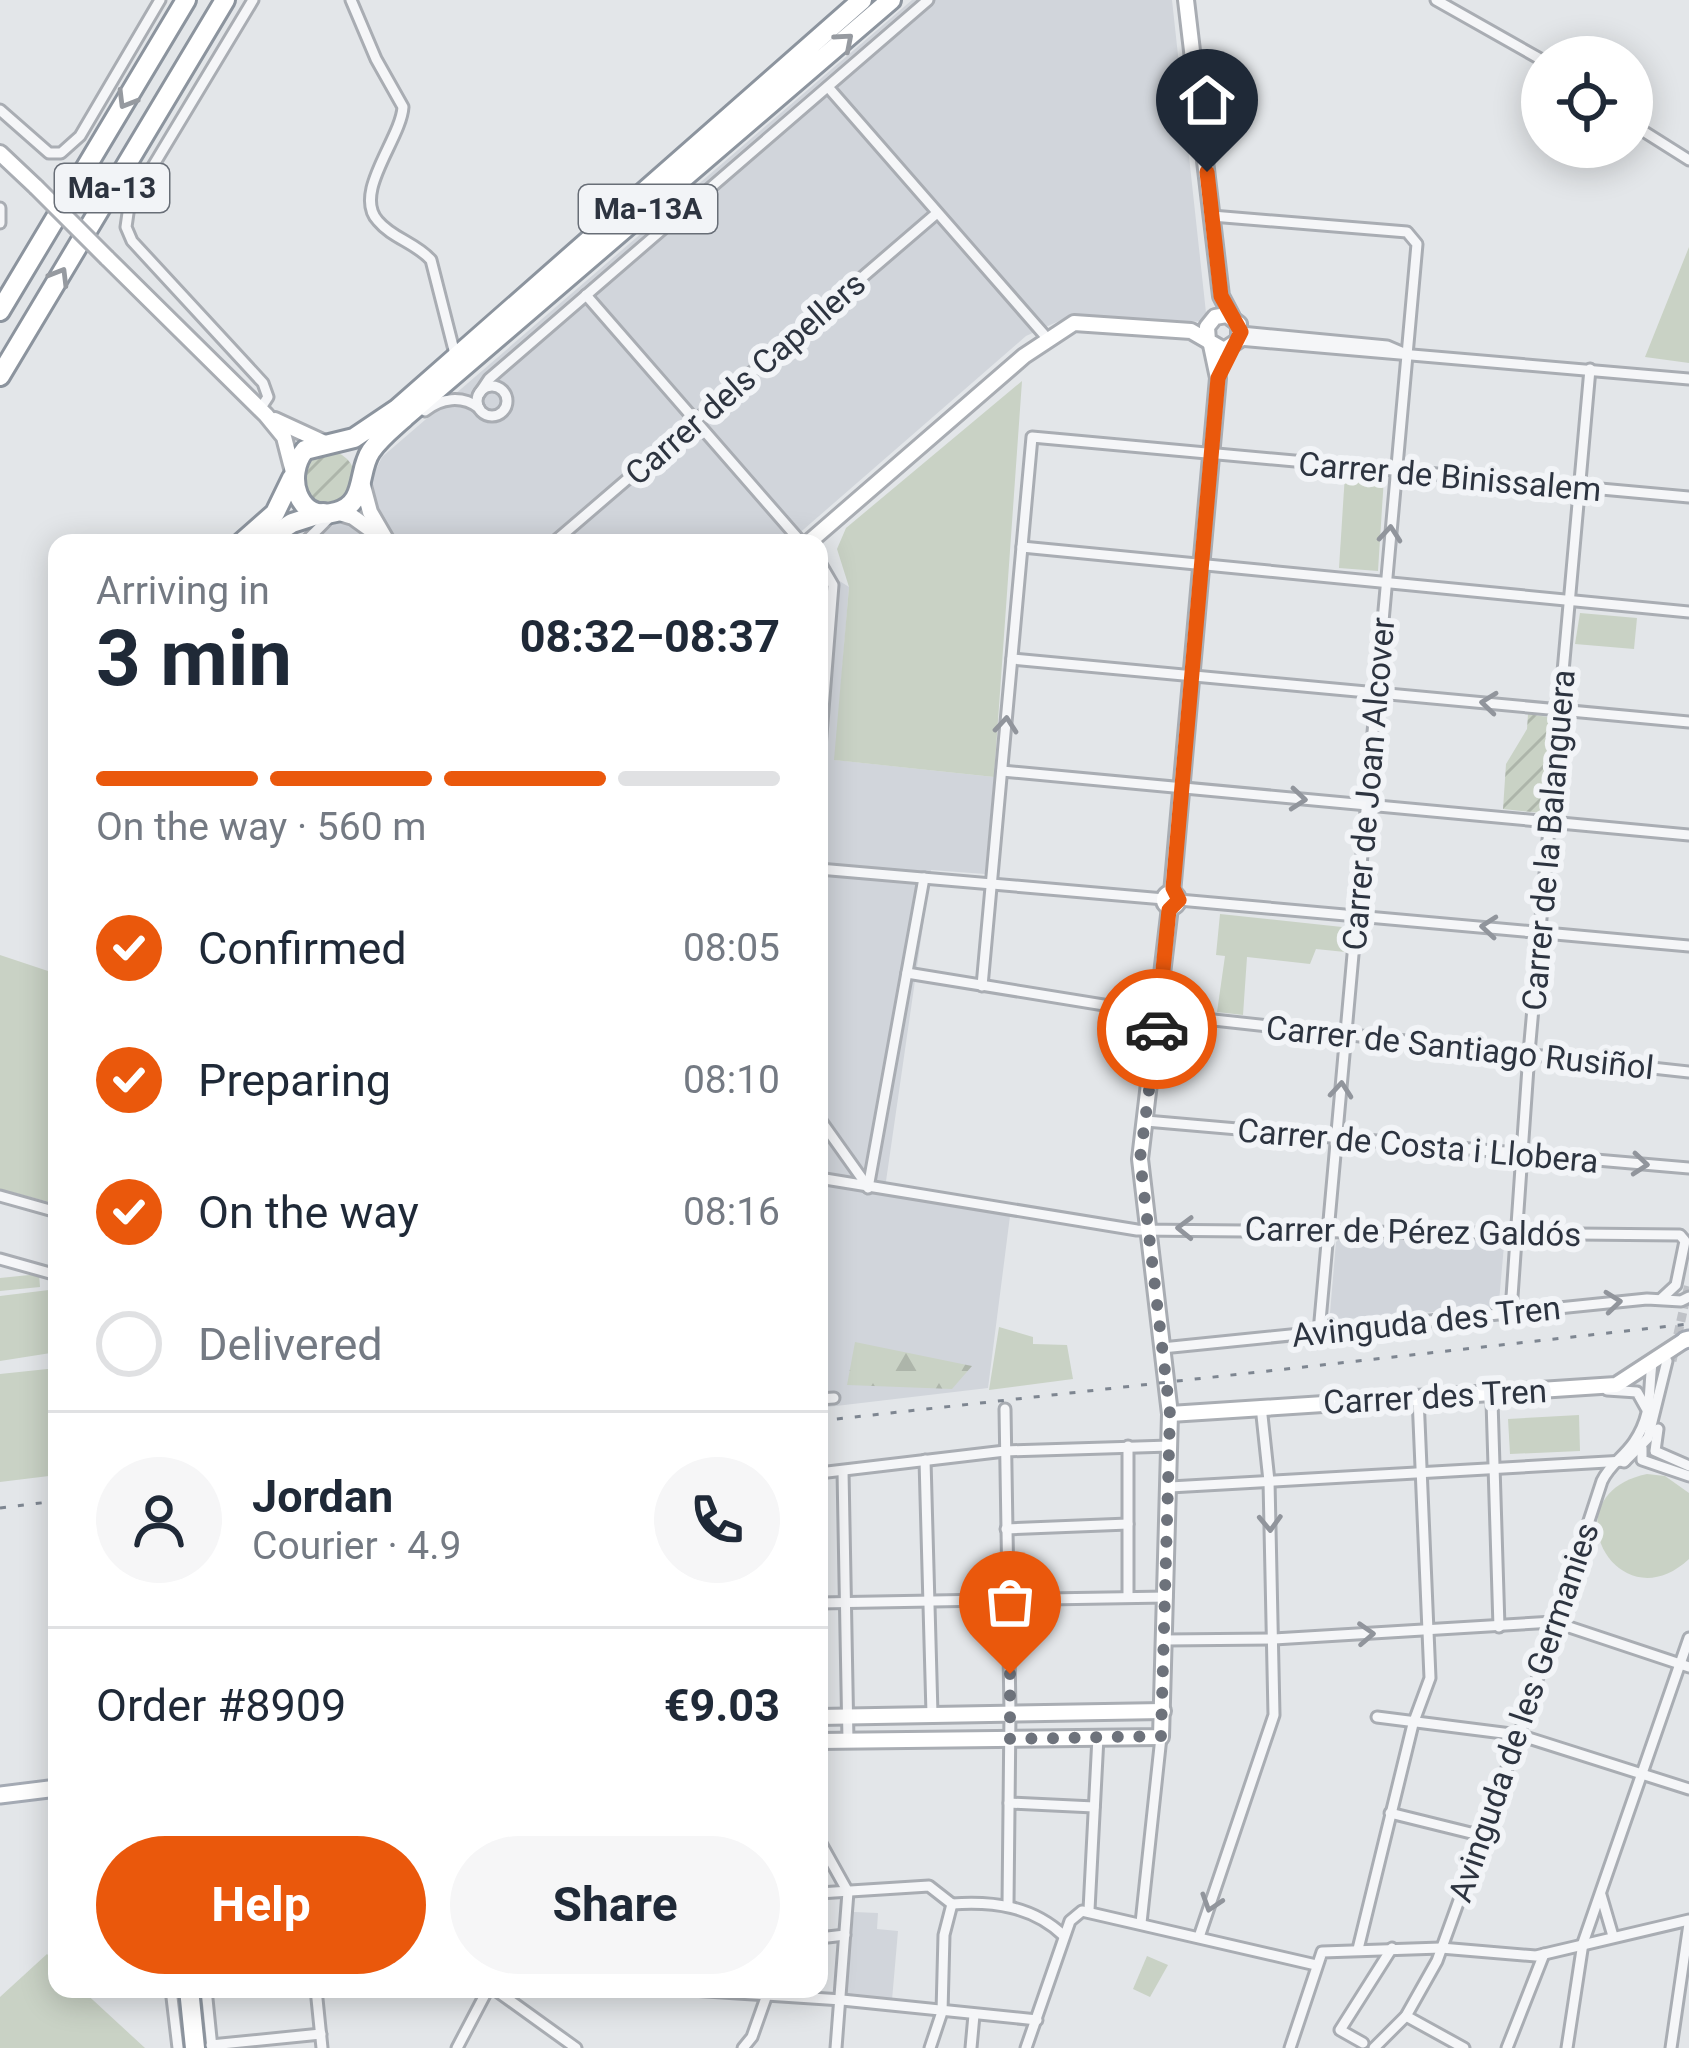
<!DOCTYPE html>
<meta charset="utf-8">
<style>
body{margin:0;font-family:Roboto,sans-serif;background:#f6f6f7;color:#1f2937;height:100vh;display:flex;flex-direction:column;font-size:45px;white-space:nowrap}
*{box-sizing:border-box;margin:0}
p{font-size:39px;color:#747a83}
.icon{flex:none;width:66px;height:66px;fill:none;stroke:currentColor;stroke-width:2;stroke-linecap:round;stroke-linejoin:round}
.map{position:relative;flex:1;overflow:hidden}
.details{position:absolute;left:48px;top:534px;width:780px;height:1464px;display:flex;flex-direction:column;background:#fff;border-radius:24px;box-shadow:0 6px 30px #0003}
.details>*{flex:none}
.buttons{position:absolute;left:1521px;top:36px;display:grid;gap:24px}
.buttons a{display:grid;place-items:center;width:132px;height:132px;border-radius:50%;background:#fff;box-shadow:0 6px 30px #0003;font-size:60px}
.pin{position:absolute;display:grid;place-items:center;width:102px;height:102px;color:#fff;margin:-123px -51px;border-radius:50% 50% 50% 0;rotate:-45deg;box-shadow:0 0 12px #0007}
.pin .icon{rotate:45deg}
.courier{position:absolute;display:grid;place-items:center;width:120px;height:120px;margin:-60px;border:9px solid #ea580c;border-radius:50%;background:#fff;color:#222;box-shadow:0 3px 15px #0007}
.headline em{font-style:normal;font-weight:700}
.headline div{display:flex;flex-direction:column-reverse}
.headline{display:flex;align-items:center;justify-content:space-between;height:204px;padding:0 48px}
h1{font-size:78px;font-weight:700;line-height:90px}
.bar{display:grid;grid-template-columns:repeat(4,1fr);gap:18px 12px;align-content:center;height:144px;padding:0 48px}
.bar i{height:15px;border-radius:9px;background:#e0e1e3}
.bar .selected{background:#ea580c}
.bar p{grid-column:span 4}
.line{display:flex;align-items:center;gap:30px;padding:0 48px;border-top:3px solid #e0e1e3}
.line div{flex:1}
.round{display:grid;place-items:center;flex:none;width:126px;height:126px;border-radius:63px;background:#f6f6f7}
ol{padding:0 48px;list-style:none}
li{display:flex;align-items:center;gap:36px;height:132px}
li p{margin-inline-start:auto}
li .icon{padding:12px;border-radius:50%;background:#ea580c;color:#fff;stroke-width:4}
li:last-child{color:#747a83}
li i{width:66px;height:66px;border:6px solid #e0e1e3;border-radius:50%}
.button{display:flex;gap:24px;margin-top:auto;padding:24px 48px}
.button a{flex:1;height:138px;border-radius:72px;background:#ea580c;color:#fff;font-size:48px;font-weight:700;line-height:138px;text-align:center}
.button a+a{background:#f6f6f7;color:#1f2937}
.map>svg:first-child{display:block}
.built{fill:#d1d5db}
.green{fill:#c9d2c5}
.forest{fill:url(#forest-firs)}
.garden{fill:url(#garden-furrows)}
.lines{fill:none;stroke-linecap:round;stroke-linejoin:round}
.street-tunnel{stroke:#bfc2c7;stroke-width:9;stroke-dasharray:9 4.5;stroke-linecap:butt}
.street-casing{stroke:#a9adb3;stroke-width:15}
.secondary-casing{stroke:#a9adb3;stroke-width:20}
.primary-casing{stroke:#a4aab4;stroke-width:21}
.highway-casing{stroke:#8c949e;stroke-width:24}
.street{stroke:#f5f6f8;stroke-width:9}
.secondary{stroke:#fff;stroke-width:14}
.primary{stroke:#fff;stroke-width:15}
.highway{stroke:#fff;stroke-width:18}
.rail{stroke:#7e8691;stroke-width:3;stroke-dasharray:6 12;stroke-linecap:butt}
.secondary-bridge-casing{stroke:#a9adb3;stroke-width:20;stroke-linecap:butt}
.secondary-bridge{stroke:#fff;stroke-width:14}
.oneway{stroke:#969aa0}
.oneway2{stroke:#91959c}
.done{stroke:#6d727b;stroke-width:12;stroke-dasharray:0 21.6}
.route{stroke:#ea580c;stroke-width:15}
.labels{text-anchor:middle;stroke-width:12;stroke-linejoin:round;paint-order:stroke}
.shield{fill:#f2f4f7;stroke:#686e77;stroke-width:3}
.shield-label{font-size:30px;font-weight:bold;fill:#2d3440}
.street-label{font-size:33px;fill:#2d3440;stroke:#f2f4f7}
</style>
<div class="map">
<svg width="1689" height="2048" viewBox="0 0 1689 2048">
<defs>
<pattern id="forest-firs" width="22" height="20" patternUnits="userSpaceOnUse" patternTransform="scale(3)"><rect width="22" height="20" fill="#c9d2c5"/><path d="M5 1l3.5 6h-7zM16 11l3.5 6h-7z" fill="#adb5aa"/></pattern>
<pattern id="garden-furrows" width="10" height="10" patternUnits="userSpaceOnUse" patternTransform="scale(3)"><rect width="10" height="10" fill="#c9d2c5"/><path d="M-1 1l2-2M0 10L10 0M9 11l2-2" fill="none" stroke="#adb5aa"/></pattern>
</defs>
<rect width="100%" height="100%" fill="#e3e6e9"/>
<!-- built -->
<g class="built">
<path d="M912,0H1172L1207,322L1070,316L1026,336L788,543H401L377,514L372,478L382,457Z"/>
<path d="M342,517L372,537L377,543H313Z"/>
<path d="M819,568L849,587L835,760L994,777L985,874L931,870L884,1195L1010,1216L988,1388L819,1408Z"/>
<path d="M1341,1237L1499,1239L1504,1245L1499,1302L1495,1307L1334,1320L1330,1313L1336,1242Z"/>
<path d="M854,1912L878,1913L877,1929L898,1931L892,2000L846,1996Z"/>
</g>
<!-- green -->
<g class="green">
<path d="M1689,247V363L1645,357Z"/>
<path d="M1022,381L994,777L834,760L849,587L837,549L846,528Z"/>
<path d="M1345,474L1384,477L1378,571L1339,568Z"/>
<path d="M1580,613L1637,618L1634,649L1575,644Z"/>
<path d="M1220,914L1342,927L1347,932L1345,952L1316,949L1310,964L1247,957L1243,1015L1217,1012L1225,956L1216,955Z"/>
<path d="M0,955L57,974V1204L0,1189Z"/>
<path d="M39,1274L40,1287L0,1291V1278Z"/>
<path d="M57,1289V1352L0,1361V1296Z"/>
<path d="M999,1327L1033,1337V1344L1067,1345L1073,1379L989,1390Z"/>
<path d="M57,1368V1475L0,1482V1374Z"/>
<path d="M1579,1415L1580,1451L1510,1454L1508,1419Z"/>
<path d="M1647,1474L1665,1476L1689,1493V1559C1617,1626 1547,1495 1647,1474Z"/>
<path d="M47,1954L57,1964V1989H81L145,2048H0V1997Z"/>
<path d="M1147,1956L1168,1965L1150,1997L1133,1989Z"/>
</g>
<!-- forest -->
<path class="forest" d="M855,1342L972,1366L952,1389L847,1385Z"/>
<!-- garden -->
<g class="garden">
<circle cx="328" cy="478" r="27"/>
<path d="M1528,714L1548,717L1552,722L1545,809L1541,813L1503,809L1506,764L1527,729Z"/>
</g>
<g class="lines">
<!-- street-tunnel -->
<path class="street-tunnel" d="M1672,1361L1689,1284"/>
<defs>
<g id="street">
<path d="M253,0L129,206L126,227L132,241L263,383L268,397L260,409"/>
<path d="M351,0L376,59L403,107C401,139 352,193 378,221C392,238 416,243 431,260L456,358"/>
<path d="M1436,0L1542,60"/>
<path d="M828,87L1047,338"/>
<path d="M0,110L49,153H61L80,136L160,0"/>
<path d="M1632,124L1689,160"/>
<path d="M0,208V223"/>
<path d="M1212,216L1407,232L1417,244L1319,1332"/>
<path d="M586,295L802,543"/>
<path d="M1241,332L1387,346L1401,352"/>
<path d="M1239,340L1689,379"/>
<circle cx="492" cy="401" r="15"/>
<path d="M479,394L489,379L928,0"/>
<path d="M425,411C441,398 462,395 479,408"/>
<path d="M304,543L330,517"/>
<path d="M553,543L937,213"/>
<path d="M1022,547L1689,612"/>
<path d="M819,561L833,585L819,760"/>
<path d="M1012,659L1689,722"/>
<path d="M1002,771L1689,835"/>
<path d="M819,869L1164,899"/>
<path d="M1179,900L1689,946"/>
<path d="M907,973L1159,1014L1689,1072"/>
<path d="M982,986L1032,437L1689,497"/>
<path d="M819,1118L868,1187"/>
<path d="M1146,1121L1689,1168"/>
<path d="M819,1178L1137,1230L1680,1235L1685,1241L1676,1285L1662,1298"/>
<path d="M868,1188L924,878"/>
<path d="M0,1196L57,1212"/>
<path d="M0,1259L57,1275"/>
<path d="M1511,1311L1529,1053L1590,369"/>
<path d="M1162,1348L1647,1299L1681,1301L1689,1297"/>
<path d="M1607,1390L1637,1392L1646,1408"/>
<path d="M1487,1394L1492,1401L1499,1627"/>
<path d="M819,1399L834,1398"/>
<path d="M1005,1409L1010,1712L1008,1905"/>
<path d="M1658,1429L1655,1451L1689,1466"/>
<path d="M1642,1448V1460L1689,1476"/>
<path d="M925,1460L932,1714"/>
<path d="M1624,1462L1648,1438L1667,1361"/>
<path d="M843,1471L848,1741"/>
<path d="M819,1473L1005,1451L1170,1446"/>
<path d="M1170,1487L1625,1461"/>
<path d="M1006,1529L1128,1524"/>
<path d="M1128,1597V1446"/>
<path d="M819,1603L1167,1597"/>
<path d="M1165,1640L1274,1639L1554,1622L1689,1667"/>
<path d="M1377,1717L1519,1735L1689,1789"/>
<path d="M1009,1803L1094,1807"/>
<path d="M1390,1813L1483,1836"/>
<path d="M819,1840L848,1892"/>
<path d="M819,1893L929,1886L952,1904"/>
<path d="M1601,1895L1613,1936"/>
<path d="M952,1904C993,1901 1033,1906 1064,1936"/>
<path d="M1089,1910L1098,1737"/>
<path d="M1141,1923L1161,1737"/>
<path d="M1199,1937L1274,1715L1269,1481L1261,1406"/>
<path d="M819,1938L845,1935"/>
<path d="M1358,1949L1413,1724L1430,1678L1418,1397"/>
<path d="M171,1989L178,2048"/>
<path d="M206,1989L212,2048"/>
<path d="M316,1989L322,2048"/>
<path d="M494,1989L576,2048"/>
<path d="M676,1989L842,2000L1037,2020"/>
<path d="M1406,2016L1464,2048"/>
<path d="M1363,2043L1340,2030L1392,1948"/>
<path d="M211,2045L321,2034"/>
<path d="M457,2048L488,1989"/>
<path d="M743,2048L752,2037L769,1989"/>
<path d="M836,2048L848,1892"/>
<path d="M930,2048L942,2012L944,1935L952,1904"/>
<path d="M971,2048L974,2015"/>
<path d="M1026,2048L1070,1921L1082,1911L1316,1965"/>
<path d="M1290,2048L1322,1952L1441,1948L1536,1956L1689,1920"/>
<path d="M1374,2048L1406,2016L1437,1961L1519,1735L1602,1481C1610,1464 1623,1458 1634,1442C1653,1414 1648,1393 1652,1364"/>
<path d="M1507,2048L1544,1954"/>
<path d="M1567,2048L1583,1943L1689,1638"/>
<path d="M1671,2048L1689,1924"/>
</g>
<g id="secondary">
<path d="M1186,0L1221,296L1232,317"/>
<path d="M0,153L36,187"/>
<path d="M107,258L266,415L284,437L293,472"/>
<path d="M275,420L325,443"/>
<path d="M362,482L370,512L388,543"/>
<path d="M336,512L353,517L378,535"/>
<path d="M808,543L1024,356L1074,323L1191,331L1224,350L1239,340V324L1227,315L1215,317L1207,327L1208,341"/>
<circle cx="1171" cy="900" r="7"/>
<path d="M1172,893L1218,378L1211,345"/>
<path d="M1170,1414L1616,1385L1685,1340"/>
<path d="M819,1717L1163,1711"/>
<path d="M819,1741L1161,1737L1170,1414L1140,1159L1170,907"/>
</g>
<g id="primary">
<path d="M1685,1340L1689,1339"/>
<path d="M0,1795L57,1788"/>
</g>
<g id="highway">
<path d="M862,0L397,409L354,438L305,450C284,475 297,523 336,512C367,504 357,471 371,451C380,438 393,428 405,417L891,0"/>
<path d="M0,311L186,0"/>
<path d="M0,376L225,0"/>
<path d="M241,543L275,513L292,478"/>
<path d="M261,543L292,523L323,513"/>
<path d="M189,1989L195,2048"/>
</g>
</defs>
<!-- street casing -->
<use href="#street" class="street-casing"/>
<!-- secondary casing -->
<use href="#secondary" class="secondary-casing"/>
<!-- primary casing -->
<use href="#primary" class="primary-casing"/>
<!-- highway casing -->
<use href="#highway" class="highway-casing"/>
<!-- street -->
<use href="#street" class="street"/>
<!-- secondary -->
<use href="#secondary" class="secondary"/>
<!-- primary -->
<use href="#primary" class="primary"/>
<!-- highway -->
<use href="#highway" class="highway"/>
<!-- rail -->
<g class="rail">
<path d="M819,1421L1689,1324"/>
<path d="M0,1508L57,1501"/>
</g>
<defs>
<path id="secondary-bridge" d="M36,187L107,258"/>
</defs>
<!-- secondary-bridge casing -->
<use href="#secondary-bridge" class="secondary-bridge-casing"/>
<!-- secondary-bridge -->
<use href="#secondary-bridge" class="secondary-bridge"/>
</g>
<!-- one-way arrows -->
<defs><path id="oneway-chevron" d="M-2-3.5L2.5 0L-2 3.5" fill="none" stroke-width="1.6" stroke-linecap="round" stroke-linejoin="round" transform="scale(3)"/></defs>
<g class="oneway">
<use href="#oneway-chevron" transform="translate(845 41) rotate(-41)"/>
<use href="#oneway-chevron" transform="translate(126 100) rotate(121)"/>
<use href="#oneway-chevron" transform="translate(60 276) rotate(-59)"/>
</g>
<g class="oneway2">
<use href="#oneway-chevron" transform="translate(1390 534) rotate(-85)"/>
<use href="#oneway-chevron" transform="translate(1489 703) rotate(-174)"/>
<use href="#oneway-chevron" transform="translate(1006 725) rotate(-85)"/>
<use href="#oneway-chevron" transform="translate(1298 799) rotate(5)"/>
<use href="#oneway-chevron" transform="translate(1489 927) rotate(-175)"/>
<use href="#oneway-chevron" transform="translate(1341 1090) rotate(-85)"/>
<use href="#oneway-chevron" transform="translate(1640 1164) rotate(5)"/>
<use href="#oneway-chevron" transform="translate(1185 1228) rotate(-179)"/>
<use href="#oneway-chevron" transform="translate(1613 1302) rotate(-6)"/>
<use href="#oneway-chevron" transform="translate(1270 1523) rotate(88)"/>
<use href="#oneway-chevron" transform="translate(1366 1634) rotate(-3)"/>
<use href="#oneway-chevron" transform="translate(1211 1903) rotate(108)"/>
</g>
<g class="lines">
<!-- done -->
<path class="done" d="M1010,1674V1739L1161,1736L1170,1414L1140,1159L1157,1029"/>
<!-- route -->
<path class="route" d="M1157,1029L1169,910L1179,900L1173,888L1218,378L1241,332L1221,296L1207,172"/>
</g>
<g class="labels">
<!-- shield labels -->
<g class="shield">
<rect x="55" y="164" width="114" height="48" rx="9"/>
<rect x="579" y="185" width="138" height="48" rx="9"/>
</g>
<g class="shield-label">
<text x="112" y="198">Ma-13</text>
<text x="648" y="219">Ma-13A</text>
</g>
<!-- street labels -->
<g class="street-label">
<text transform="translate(745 378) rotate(-41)" y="12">Carrer dels Capellers</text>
<text transform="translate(1450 476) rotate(5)" y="12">Carrer de Binissalem</text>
<text transform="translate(1368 784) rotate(-85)" y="12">Carrer de Joan Alcover</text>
<text transform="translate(1548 840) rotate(-85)" y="12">Carrer de la Balanguera</text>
<text transform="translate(1460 1047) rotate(6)" y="12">Carrer de Santiago Rusiñol</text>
<text transform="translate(1418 1145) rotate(5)" y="12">Carrer de Costa i Llobera</text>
<text transform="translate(1413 1231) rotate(1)" y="12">Carrer de Pérez Galdós</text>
<text transform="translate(1426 1321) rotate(-6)" y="12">Avinguda des Tren</text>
<text transform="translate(1435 1396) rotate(-3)" y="12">Carrer des Tren</text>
<text transform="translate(1523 1712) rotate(-71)" y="12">Avinguda de les Germanies</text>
</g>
</g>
</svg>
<div class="buttons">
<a><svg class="icon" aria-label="locate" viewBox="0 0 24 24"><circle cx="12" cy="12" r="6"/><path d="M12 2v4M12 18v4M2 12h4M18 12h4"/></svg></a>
</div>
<div class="pin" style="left:1010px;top:1674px;background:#ea580c"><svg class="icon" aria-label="bag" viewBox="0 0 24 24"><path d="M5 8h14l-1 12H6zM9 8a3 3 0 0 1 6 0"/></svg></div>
<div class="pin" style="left:1207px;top:172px;background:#1f2937"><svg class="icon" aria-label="home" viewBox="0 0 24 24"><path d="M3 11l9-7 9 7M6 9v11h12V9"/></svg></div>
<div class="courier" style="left:1157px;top:1029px"><svg class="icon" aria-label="car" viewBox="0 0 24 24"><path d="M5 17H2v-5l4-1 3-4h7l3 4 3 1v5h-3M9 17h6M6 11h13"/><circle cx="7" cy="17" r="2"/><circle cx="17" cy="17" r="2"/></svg></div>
<section class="details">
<div class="headline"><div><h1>3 min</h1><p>Arriving in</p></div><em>08:32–08:37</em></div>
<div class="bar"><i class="selected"></i><i class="selected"></i><i class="selected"></i><i></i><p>On the way · 560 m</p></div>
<ol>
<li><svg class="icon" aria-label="check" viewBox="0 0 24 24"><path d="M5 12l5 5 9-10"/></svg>Confirmed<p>08:05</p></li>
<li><svg class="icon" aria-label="check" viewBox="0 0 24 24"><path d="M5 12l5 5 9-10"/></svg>Preparing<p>08:10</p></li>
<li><svg class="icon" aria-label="check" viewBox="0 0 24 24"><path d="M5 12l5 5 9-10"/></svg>On the way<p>08:16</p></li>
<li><i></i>Delivered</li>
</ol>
<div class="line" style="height:216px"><a class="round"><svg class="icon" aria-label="person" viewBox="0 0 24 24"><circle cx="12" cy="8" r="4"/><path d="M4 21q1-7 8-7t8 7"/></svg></a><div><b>Jordan</b><p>Courier · 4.9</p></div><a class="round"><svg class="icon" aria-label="phone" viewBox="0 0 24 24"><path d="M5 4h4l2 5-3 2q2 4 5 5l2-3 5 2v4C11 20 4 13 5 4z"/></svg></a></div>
<div class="line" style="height:156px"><div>Order #8909</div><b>€9.03</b></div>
<div class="button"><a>Help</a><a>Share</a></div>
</section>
</div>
